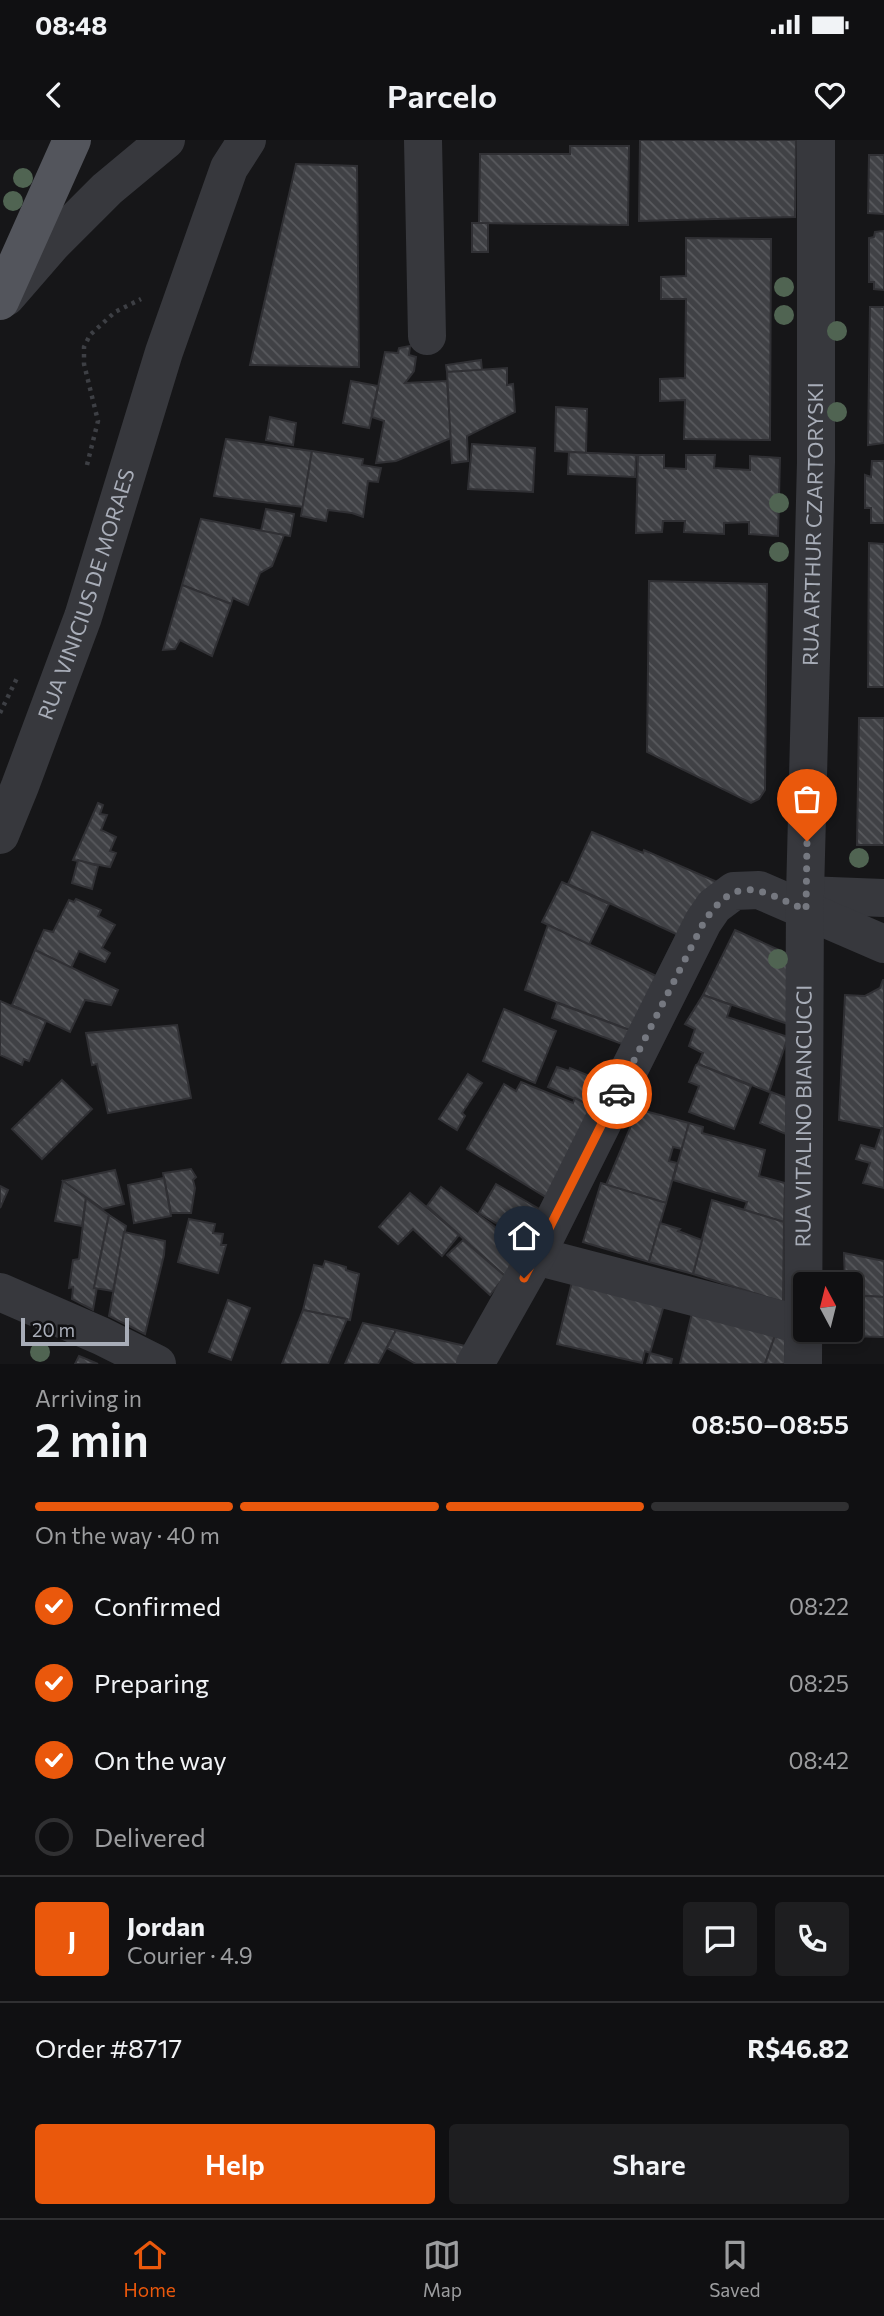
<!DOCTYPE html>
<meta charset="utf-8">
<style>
body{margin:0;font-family:Commissioner,sans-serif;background:#1e1e20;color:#f1f3f6;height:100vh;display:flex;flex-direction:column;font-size:26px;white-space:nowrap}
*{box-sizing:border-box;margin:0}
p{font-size:23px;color:#9c9d9f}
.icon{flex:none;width:38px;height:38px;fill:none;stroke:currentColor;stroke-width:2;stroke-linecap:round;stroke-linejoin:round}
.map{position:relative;height:1224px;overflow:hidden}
.details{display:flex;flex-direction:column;background:#101012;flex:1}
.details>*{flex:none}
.needle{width:46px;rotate:353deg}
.tools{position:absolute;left:793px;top:1132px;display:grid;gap:14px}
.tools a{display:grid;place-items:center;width:70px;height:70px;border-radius:7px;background:#101012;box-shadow:0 4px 10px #0003,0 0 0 2px #303032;font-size:35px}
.scale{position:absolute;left:21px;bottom:18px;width:108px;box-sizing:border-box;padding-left:7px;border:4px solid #a8adb8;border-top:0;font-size:19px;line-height:24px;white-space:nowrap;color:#a8adb8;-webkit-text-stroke:5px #111113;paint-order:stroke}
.pin{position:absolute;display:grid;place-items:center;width:60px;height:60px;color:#fff;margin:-72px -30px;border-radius:50% 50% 50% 0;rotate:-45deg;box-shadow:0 0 7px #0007}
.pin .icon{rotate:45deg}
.courier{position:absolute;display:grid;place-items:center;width:70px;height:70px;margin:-35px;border:5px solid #ea580c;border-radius:50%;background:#fff;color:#222;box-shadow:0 2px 9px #0007}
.head em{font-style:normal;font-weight:600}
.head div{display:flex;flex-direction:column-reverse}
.head{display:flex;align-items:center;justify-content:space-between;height:119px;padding:0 35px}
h1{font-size:46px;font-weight:600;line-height:52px}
.bar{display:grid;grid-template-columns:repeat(4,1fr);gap:10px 7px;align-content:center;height:84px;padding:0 35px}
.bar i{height:9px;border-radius:5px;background:#303032}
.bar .current{background:#ea580c}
.bar p{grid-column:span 4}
.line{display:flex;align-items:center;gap:18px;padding:0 35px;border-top:2px solid #303032}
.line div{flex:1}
.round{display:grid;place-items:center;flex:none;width:74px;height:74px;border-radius:7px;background:#1e1e20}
ol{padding:0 35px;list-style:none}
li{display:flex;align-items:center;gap:21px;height:77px}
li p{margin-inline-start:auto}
li .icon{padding:7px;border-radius:50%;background:#ea580c;color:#fff;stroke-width:4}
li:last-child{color:#9c9d9f}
li i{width:38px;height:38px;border:4px solid #303032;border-radius:50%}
.cta{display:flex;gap:14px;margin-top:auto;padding:14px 35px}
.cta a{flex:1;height:80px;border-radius:7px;background:#ea580c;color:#fff;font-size:28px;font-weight:600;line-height:80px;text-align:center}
.cta a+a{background:#1e1e20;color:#f1f3f6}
.status{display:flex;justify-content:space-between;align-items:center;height:49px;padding:0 35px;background:#101012;direction:ltr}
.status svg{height:19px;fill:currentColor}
header{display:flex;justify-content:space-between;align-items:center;height:91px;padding:0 35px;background:#101012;font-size:32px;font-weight:600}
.menu{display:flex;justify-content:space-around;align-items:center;height:98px;border-top:2px solid #303032;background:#101012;font-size:19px;color:#9c9d9f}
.menu a{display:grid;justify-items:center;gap:4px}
.menu .current{color:#ea580c}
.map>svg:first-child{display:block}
.building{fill:url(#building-back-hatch);stroke:#303034;stroke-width:2}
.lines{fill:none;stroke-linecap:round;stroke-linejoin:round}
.path{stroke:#3d3f44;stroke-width:4.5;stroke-dasharray:3.5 5;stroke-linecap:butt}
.minor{stroke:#37383d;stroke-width:38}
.tertiary{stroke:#37383d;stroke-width:38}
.primary{stroke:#53555c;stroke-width:38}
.tree{fill:#506452}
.done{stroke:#757880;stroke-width:7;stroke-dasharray:0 12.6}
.route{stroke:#ea580c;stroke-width:9}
.labels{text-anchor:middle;stroke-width:6;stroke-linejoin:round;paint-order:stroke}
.street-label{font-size:21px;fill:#a8adb8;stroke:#111113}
</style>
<div class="status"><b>08:48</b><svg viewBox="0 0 49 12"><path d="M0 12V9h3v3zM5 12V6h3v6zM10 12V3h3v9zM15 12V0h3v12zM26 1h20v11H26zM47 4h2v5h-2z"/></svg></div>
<header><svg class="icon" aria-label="back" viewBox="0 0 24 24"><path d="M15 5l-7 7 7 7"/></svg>Parcelo<svg class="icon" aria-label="heart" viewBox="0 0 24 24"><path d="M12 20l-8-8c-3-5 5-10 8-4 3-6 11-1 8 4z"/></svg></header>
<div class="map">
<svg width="884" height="1224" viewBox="0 0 884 1224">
<defs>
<pattern id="building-back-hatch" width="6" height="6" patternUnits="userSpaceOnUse" patternTransform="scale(1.75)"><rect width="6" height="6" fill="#404145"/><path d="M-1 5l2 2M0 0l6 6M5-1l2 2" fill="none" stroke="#595a5e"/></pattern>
</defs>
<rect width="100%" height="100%" fill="#161618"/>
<!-- building -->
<g class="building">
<path d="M640,0H796L795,77L639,81Z"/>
<path d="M570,6H629L628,85L479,83L480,14H570Z"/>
<path d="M869,15H884V74L868,73Z"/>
<path d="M296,24L357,26L359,227L250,225Z"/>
<rect x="472" y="83" width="16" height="29"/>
<path d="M884,91V150L874,149V142H869V98L874,97L875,92Z"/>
<path d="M686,98L771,99L770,300L684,299L685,260L660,261V239L685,238L686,159H661V137L686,136Z"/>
<path d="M870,167H884V303L868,305Z"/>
<path d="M410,206L409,215L416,217L414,231L405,243L447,241L451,298L396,321L376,323L384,281L372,277L385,212L398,213L399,208Z"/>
<path d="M481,220L482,231L447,232L446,225Z"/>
<path d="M507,228V245L513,244L515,272L467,296L468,321L452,323L447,232Z"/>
<path d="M351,241L378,246L369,288L343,283Z"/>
<path d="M556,267L587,269L586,313L555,311Z"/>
<path d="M270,277L296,283L293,305L266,300Z"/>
<path d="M226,299L312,311L303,367L214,356Z"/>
<path d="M472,304L535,308L533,352L468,349Z"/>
<path d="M312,311L363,319L362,325L381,328L378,342L368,341L363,377L352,373L328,370L326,381L301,376Z"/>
<path d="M569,312L636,315L635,337L568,334Z"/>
<path d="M638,315H664V328L686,329V315H715L714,328L750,330V316L780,318L778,396L749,394V382L724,383V394L684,392L685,381H663L662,392L636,393Z"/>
<path d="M872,321H884V383H871V368H865V335L871,337Z"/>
<path d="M266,369L294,374L290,396L261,391Z"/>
<path d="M201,379L284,395L272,426L260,433L248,465L233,458L231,464L182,445Z"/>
<path d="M869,403L884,404V547H868Z"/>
<path d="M649,441L767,444L765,650L759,659L751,663L647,612Z"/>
<path d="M182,445L231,464L212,516L180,500L175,509L163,510Z"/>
<path d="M859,578H884V705H857Z"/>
<path d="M98,663L103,665L100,674L107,675L101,690L116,697L110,711L116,713L110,727L73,720Z"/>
<path d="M592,692L643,713L644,710L724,745L691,801L568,744Z"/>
<path d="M78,720L98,726L92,749L72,743Z"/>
<path d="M562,742L609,764L589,805L542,782Z"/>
<path d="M76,759L101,770L98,776L115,785L102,808L110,813L105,822L79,811L71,828L35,810L44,790L53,792L69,760L74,762Z"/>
<path d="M548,785L669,842L640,894L525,850Z"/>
<path d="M735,790L790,815L788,884L703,855Z"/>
<path d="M35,810L118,850L111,865L85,860L70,892L12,865Z"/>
<path d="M883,840H884V989L839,980L845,855L865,856L880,848Z"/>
<path d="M703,855L731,865L727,877L788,897L769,952L698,924L703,913L689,906L695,889L685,884Z"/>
<path d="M0,861L46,881L29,921L24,919L22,925L0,915Z"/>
<path d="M557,863L640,894L633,908L552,878Z"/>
<path d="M504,869L556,891L535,943L483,921Z"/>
<path d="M177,885L191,958L108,973L97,924L92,925L86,893Z"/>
<path d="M698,924L751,946L734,989L689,972L699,946L689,942L696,925Z"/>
<path d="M557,927L569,931L570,928L607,943L597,969L548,947Z"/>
<path d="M468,934L482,943L462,973L465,976L457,990L439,979Z"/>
<path d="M62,940L92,969L42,1019L12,989Z"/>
<path d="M521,942L573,963L575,958L597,969L554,1062L467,1009L504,944L516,951Z"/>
<path d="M771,952L787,958L786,994L760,983Z"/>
<path d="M638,969L689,983L682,1009L673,1007L669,1021L677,1023L666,1063L606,1045Z"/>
<path d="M689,983L703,987L702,993L765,1010L759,1036L785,1043L784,1082L744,1070L747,1062L673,1040Z"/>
<path d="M882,988L884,989V1048L863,1043L870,1023L856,1019L861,1005L875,1009Z"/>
<path d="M191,1029L196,1037L193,1040L195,1048L191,1073H171L163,1033Z"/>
<path d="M115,1030L124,1064L103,1069L63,1041Z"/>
<path d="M164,1038L171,1076L134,1083L128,1045Z"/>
<path d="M63,1041L86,1058L82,1086L55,1081Z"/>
<path d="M601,1043L666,1063L649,1122L583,1102Z"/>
<path d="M496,1044L543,1071L526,1101L479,1073Z"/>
<path d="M0,1046L8,1050L0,1068Z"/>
<path d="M441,1047L522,1107L505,1136L427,1066Z"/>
<path d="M410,1053L459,1095L442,1116L413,1089L398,1104L379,1087Z"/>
<path d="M86,1058L109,1075L94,1148L97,1147L93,1170L72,1159L73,1147L69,1148L73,1120L79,1119Z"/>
<path d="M712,1060L784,1082L783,1162L693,1134Z"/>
<path d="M109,1075L126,1086L113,1151L94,1148Z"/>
<path d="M189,1079L215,1084L213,1093L223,1094L221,1105H226L218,1133L178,1122Z"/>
<path d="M660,1083L680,1089L678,1091L702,1100L693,1134L649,1122Z"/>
<path d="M124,1092L165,1101L164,1115L145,1194L109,1176Z"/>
<path d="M463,1100L505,1136L490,1155L447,1115Z"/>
<path d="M844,1113L884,1121V1157L864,1156V1144L845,1143Z"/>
<path d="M325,1121L346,1127V1130L359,1134L350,1180L303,1170L314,1125L323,1127Z"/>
<path d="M572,1142L664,1165L650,1213L645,1211L642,1223L557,1204Z"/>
<path d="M850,1155L884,1157V1197L846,1196V1190H850Z"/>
<path d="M228,1160L250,1168L231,1220L209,1212Z"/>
<path d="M303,1170L347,1179L328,1224H282Z"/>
<path d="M692,1173L777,1190L765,1224H680Z"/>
<path d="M363,1183L396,1190L378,1224H345Z"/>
<path d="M396,1190L474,1208L467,1224H416L387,1208Z"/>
<path d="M777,1190L785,1192V1224H765Z"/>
<path d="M650,1213L672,1219L671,1224H647Z"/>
<path d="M79,1216L98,1224H75Z"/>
</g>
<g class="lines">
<!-- path -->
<g class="path">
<path d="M87,325L98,281L84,224V207L90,195L115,172L141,159"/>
<path d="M0,573L18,536"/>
</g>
<!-- minor -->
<g class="minor">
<path d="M423,0L427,196"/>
<path id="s1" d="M0,695L20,646L83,477L164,212L229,28L247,0"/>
<path d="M805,755L884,758"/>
<path d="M536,1116L802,1185"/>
<path d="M0,1152L101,1196L157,1224"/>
<path d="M475,1224L536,1116L703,782L714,766L734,751L759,750L884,804"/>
<path id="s2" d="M803,1224L805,755L816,322V0"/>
</g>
<!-- tertiary -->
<path class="tertiary" d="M6,157L52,104L107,49L166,0"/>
<!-- primary -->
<path class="primary" d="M0,161L72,0"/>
</g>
<!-- trees -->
<g class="tree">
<circle cx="23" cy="38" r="10"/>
<circle cx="13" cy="61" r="10"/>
<circle cx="784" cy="147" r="10"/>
<circle cx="784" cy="175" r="10"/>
<circle cx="837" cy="191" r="10"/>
<circle cx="837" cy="272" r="10"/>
<circle cx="779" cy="363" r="10"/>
<circle cx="779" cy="412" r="10"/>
<circle cx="859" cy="718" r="10"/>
<circle cx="778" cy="819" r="10"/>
<circle cx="40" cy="1212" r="10"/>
</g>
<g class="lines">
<!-- done -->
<path class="done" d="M617,954L704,782C737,732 759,750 806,770L807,701"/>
<!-- route -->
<path class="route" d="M524,1138L617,954"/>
</g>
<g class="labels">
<!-- street labels -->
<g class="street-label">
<text dy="7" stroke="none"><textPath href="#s2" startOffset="840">RUA ARTHUR CZARTORYSKI</textPath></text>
<text dy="7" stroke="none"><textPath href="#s1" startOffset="256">RUA VINICIUS DE MORAES</textPath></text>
<text dy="7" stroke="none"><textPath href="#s2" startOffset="248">RUA VITALINO BIANCUCCI</textPath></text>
</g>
</g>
</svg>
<div class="tools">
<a><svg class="needle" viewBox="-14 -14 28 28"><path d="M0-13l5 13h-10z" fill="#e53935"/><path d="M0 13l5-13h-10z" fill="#9c9d9f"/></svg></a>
</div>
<div class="scale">20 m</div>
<div class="pin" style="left:807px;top:701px;background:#ea580c"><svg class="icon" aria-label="bag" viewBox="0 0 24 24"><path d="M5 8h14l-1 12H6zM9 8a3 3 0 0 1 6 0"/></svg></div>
<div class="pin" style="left:524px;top:1138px;background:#1f2937"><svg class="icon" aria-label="home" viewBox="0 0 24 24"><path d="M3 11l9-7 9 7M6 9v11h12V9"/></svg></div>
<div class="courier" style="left:617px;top:954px"><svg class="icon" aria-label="car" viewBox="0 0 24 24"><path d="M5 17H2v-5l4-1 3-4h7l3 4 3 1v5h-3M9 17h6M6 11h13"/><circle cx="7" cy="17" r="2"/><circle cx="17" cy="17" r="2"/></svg></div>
</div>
<section class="details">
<div class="head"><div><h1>2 min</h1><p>Arriving in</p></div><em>08:50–08:55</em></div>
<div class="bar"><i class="current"></i><i class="current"></i><i class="current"></i><i></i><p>On the way · 40 m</p></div>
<ol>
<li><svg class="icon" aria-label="check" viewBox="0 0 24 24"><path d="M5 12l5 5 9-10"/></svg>Confirmed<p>08:22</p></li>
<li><svg class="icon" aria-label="check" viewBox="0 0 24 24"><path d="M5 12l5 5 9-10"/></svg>Preparing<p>08:25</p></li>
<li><svg class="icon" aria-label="check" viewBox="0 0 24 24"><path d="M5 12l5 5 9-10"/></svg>On the way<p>08:42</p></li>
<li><i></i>Delivered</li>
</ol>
<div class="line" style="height:126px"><b class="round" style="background:#ea580c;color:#fff">J</b><div><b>Jordan</b><p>Courier · 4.9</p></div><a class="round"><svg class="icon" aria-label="chat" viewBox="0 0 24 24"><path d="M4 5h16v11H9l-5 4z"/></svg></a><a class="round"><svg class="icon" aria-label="phone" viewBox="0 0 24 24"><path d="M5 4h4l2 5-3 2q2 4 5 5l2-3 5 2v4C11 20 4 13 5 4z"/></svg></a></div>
<div class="line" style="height:91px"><div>Order #8717</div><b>R$46.82</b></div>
<div class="cta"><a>Help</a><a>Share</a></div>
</section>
<nav class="menu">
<a class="current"><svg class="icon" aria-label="home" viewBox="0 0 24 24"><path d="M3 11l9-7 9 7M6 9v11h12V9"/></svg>Home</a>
<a><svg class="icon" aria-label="map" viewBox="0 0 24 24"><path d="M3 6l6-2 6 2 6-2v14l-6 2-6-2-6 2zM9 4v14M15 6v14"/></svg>Map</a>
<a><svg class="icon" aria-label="saved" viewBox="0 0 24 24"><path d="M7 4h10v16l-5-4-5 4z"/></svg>Saved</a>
</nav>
